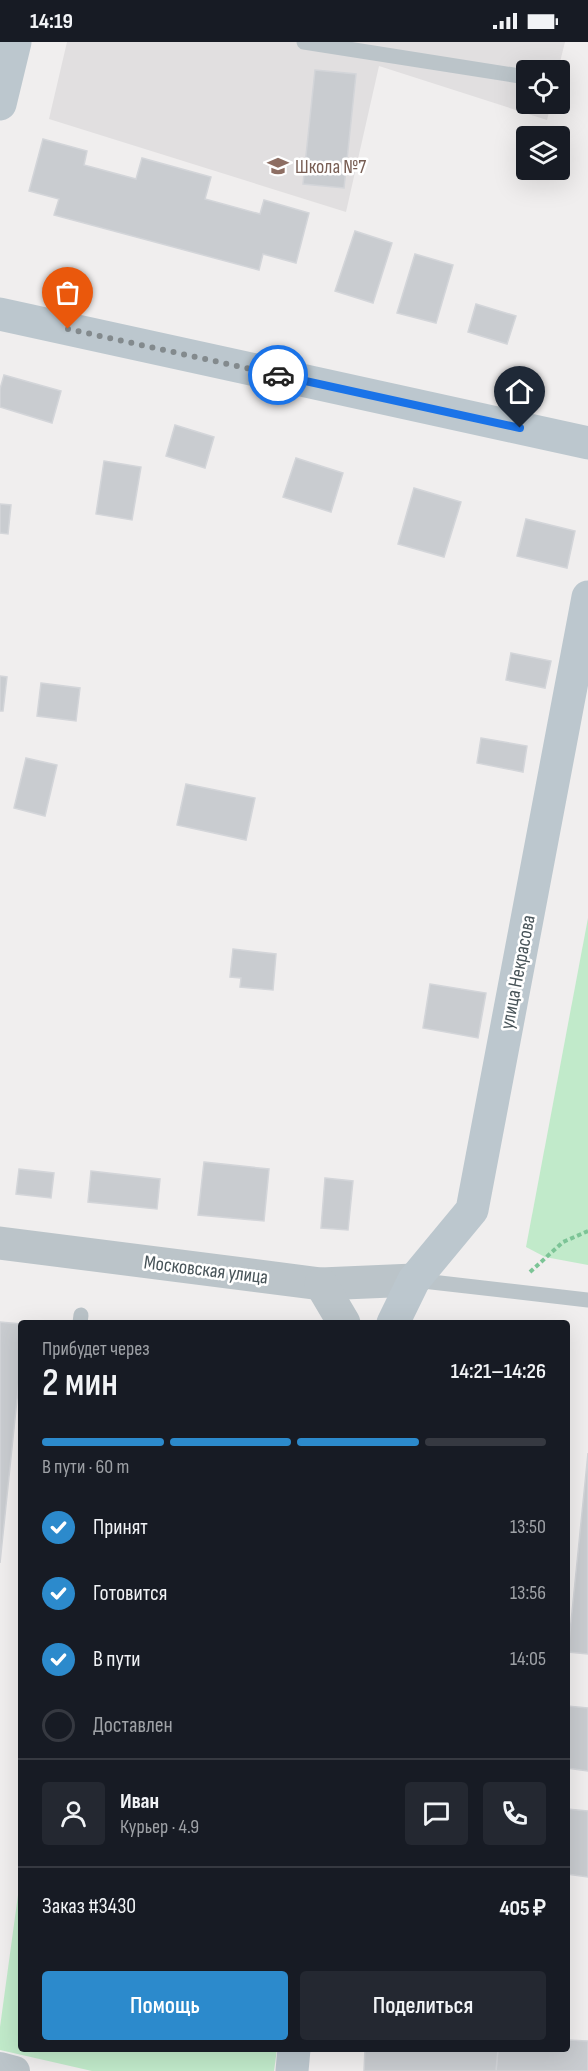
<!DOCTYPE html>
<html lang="ru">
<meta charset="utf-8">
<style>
body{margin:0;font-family:"Sofia Sans Condensed",sans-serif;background:#242831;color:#f1f3f6;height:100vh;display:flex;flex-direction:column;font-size:22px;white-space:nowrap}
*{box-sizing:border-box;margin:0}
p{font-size:20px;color:#9ea1a6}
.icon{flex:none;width:33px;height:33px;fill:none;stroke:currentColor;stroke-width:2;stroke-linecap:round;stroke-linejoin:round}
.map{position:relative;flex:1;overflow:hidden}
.drawer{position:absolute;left:18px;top:1278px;width:552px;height:732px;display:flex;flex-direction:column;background:#171b24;border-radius:6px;box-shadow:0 6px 24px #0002}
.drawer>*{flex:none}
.buttons{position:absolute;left:516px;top:18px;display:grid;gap:12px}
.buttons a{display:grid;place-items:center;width:54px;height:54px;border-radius:6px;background:#171b24;box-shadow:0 6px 24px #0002;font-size:30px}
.pin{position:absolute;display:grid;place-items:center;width:51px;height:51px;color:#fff;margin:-62px -26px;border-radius:50% 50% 50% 0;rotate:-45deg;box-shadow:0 0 6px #0007}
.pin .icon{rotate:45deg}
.courier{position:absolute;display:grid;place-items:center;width:60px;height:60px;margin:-30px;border:4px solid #1a73e8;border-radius:50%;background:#fff;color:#222;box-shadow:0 2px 8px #0007}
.headline em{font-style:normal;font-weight:600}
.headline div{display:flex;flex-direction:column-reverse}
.headline{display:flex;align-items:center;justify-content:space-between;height:102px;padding:0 24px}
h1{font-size:39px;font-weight:600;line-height:45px}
.bar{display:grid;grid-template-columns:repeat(4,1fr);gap:9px 6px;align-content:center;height:72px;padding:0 24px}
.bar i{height:8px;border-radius:4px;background:#363941}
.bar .current{background:#2c8acc}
.bar p{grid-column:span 4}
.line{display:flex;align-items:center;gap:15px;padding:0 24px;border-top:2px solid #363941}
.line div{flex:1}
.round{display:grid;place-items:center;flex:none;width:63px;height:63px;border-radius:6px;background:#242831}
ol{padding:0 24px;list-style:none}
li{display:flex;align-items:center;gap:18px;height:66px}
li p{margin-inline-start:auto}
li .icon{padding:6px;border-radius:50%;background:#2c8acc;color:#fff;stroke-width:4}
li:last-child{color:#9ea1a6}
li i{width:33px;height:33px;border:3px solid #363941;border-radius:50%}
.action{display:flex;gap:12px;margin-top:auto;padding:12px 24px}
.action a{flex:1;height:69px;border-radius:6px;background:#2c8acc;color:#fff;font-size:24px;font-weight:600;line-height:69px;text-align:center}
.action a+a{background:#242831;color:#f1f3f6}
.status{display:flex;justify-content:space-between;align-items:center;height:42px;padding:0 30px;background:#171b24;direction:ltr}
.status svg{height:16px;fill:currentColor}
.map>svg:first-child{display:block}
.education{fill:#e1dfe0}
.green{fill:#c1eaca}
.building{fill:#c9ccd0;stroke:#d3d5d9;stroke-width:1.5}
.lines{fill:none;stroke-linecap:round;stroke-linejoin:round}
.path{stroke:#7cc496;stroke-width:4;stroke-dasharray:4.5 3;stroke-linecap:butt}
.service{stroke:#bbc4c9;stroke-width:15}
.minor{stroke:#bbc4c9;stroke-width:30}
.tertiary{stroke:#bbc4c9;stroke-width:33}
.secondary{stroke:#bcc7ce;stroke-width:33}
.done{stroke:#838a8d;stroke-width:6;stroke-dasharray:0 10.8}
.route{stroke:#1a73e8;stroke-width:8}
.labels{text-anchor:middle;stroke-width:5;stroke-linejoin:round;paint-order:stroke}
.education-label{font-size:20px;fill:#785e54;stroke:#fff;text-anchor:start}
.street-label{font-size:20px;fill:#485459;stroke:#fff}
</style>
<div class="status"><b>14:19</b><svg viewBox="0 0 49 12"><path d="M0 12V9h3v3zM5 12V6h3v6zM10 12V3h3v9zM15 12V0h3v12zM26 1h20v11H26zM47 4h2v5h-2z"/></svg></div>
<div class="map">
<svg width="588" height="2029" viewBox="0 0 588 2029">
<rect width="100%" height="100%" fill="#f0eeee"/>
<!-- education -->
<path class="education" d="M67,0H565L558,28H526V62H551L547,78L379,24L346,170L49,77Z"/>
<!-- green -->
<g class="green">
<path d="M588,876V1223L545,1215L526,1205Z"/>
<path d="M21,1831V2007H277L274,2029H92L0,2008V1985Z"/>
</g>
<!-- building -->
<g class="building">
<path d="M315,28L356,32L344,146L303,142Z"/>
<path d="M43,97L87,109L84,123L136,137L142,116L211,135L205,157L260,172L264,158L309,171L296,221L263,212L259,228L54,173L59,157L29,149Z"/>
<path d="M355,189L392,201L373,261L335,249Z"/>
<path d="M415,212L453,223L436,281L397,271Z"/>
<path d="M476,262L516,274L507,302L468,290Z"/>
<path d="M4,333L61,349L52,381L0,365V347Z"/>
<path d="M175,383L214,395L205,426L166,414Z"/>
<path d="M296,416L343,431L331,470L283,455Z"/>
<path d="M104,419L141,425L132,478L96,472Z"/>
<path d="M414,446L461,460L444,515L398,502Z"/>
<path d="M0,462L11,463L8,492L0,491Z"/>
<path d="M526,477L575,489L567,526L517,514Z"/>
<path d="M511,611L551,619L545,646L506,638Z"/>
<path d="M0,634L7,635L3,669H0Z"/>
<path d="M41,641L80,646L76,679L37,674Z"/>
<path d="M481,696L527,704L523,730L477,721Z"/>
<path d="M26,716L57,723L45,774L14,766Z"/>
<path d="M186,742L255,756L246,798L177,783Z"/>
<path d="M233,907L276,912L273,948L240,945L241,936L230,935Z"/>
<path d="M430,942L486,951L478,996L423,986Z"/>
<path d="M204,1120L269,1127L264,1179L198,1173Z"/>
<path d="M19,1127L54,1131L51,1156L16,1152Z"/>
<path d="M91,1129L160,1137L157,1167L88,1160Z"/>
<path d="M325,1136L353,1139L348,1188L321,1186Z"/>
<path d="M0,1280L21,1282V1319L0,1521Z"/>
<path d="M588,1411V1612L568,1610Z"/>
<path d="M567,1664L588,1666V1729L567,1726Z"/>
<path d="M567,1767L588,1769V1835L567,1832Z"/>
<path d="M567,1998L588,1999V2029H496L498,2007H567Z"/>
<path d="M365,2007H498L496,2029H364Z"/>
</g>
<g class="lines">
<!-- path -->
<path class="path" d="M530,1230L563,1200L588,1189"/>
<!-- service -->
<g class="service">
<path d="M304,0L526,35"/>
<path d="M414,1238L588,1258"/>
<path d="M80,1281L81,1273"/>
</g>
<!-- minor -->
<path class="minor" d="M0,2025L15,2029"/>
<!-- tertiary -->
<g class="tertiary">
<path d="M0,1201L321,1242L414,1238"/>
<path d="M321,1242L344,1281"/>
</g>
<!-- secondary -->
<g class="secondary">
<path d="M0,62L15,0"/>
<path d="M0,272L588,401"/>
<path d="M393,1281L414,1238L472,1168L588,555"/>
<path d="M292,2029L294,2007"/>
</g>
</g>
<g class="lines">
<!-- done -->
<path class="done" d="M68,287L278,333"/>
<!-- route -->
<path class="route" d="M278,333L520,386"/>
</g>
<!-- icons -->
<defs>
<symbol id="school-bare" viewBox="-9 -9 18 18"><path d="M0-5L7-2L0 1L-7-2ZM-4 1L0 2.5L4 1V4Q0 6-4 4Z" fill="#8d6e63" stroke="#fff" stroke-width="2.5" paint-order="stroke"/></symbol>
</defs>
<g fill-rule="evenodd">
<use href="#school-bare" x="263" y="109" width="30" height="30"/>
</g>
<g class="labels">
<!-- education labels -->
<g class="education-label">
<text x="295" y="131">Школа №7</text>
</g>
<!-- street labels -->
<g class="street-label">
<text transform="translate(517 930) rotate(-79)" y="7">улица Некрасова</text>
<text transform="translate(206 1227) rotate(7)" y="7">Московская улица</text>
</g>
</g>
</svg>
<div class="buttons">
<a><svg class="icon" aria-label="locate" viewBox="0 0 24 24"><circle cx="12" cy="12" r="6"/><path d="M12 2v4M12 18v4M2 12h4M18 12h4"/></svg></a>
<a><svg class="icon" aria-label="layers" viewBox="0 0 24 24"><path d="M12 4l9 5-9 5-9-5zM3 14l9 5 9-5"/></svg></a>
</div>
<div class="pin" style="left:68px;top:287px;background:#ea580c"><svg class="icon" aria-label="bag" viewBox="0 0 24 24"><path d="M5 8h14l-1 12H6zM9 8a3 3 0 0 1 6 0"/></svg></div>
<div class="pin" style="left:520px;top:386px;background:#1f2937"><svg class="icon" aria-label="home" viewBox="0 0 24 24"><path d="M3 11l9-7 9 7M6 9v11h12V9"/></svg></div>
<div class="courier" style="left:278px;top:333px"><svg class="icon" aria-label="car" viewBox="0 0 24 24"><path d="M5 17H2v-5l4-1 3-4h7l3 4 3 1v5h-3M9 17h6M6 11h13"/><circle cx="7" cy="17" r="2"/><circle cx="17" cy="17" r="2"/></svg></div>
<section class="drawer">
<div class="headline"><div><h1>2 мин</h1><p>Прибудет через</p></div><em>14:21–14:26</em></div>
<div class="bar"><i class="current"></i><i class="current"></i><i class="current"></i><i></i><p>В пути · 60 m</p></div>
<ol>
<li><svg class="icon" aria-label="check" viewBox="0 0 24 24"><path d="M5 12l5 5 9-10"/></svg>Принят<p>13:50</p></li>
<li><svg class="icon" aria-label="check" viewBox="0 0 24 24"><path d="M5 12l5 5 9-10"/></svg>Готовится<p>13:56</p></li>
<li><svg class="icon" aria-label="check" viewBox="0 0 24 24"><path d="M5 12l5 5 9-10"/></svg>В пути<p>14:05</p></li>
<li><i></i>Доставлен</li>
</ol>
<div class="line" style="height:108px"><a class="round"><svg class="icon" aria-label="person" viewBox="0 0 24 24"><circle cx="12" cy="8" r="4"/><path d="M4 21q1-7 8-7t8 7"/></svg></a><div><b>Иван</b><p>Курьер · 4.9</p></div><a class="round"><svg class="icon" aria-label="chat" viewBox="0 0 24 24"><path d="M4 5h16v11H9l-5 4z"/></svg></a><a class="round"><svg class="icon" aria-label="phone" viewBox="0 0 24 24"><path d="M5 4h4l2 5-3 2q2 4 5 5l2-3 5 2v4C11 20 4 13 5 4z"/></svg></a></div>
<div class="line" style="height:78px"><div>Заказ #3430</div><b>405 ₽</b></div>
<div class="action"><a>Помощь</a><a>Поделиться</a></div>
</section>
</div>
